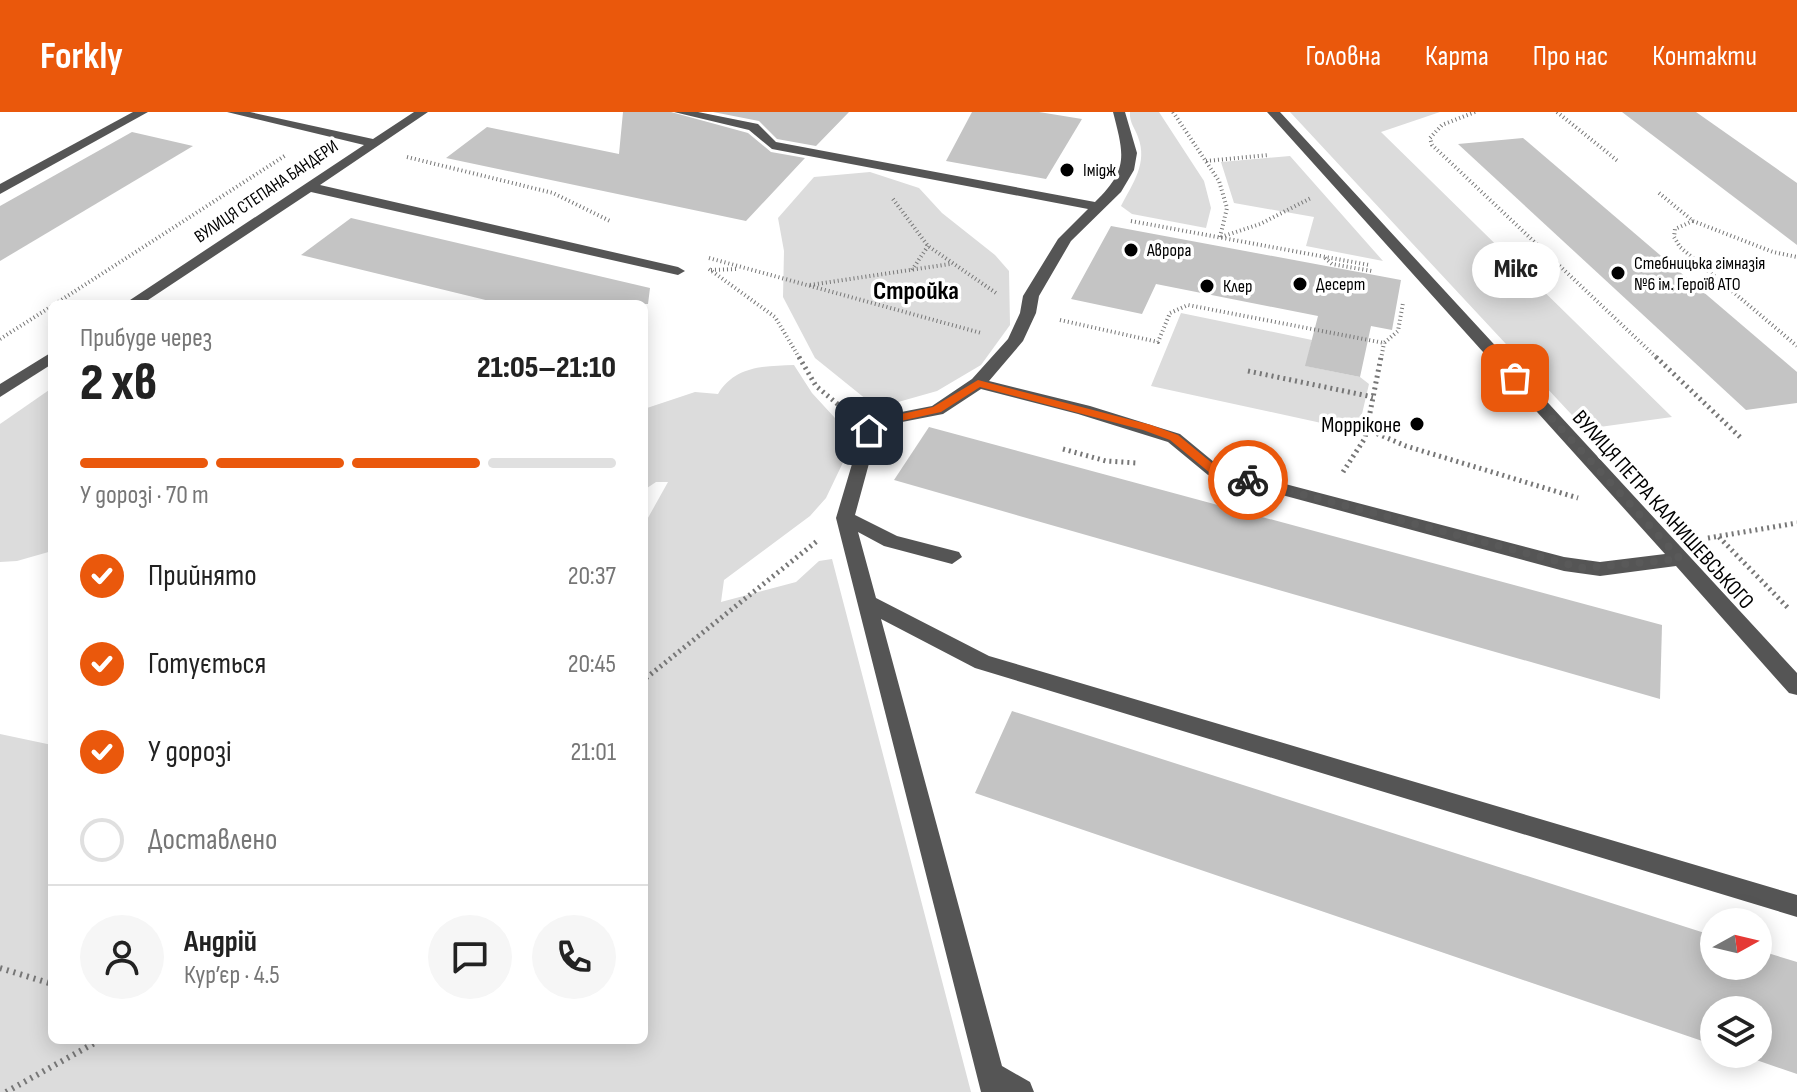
<!DOCTYPE html>
<html lang="uk">
<meta charset="utf-8">
<style>
body{margin:0;font-family:"Sofia Sans Condensed",sans-serif;background:#f6f6f6;color:#222;height:100vh;display:flex;flex-direction:column;font-size:30px;white-space:nowrap}
*{box-sizing:border-box;margin:0}
p{font-size:26px;color:#767676}
.icon{flex:none;width:44px;height:44px;fill:none;stroke:currentColor;stroke-width:2;stroke-linecap:round;stroke-linejoin:round}
.map{position:relative;flex:1;overflow:hidden}
.panel{position:absolute;left:48px;top:188px;width:600px;height:744px;display:flex;flex-direction:column;background:#fff;border-radius:12px;box-shadow:0 4px 20px #0003}
.panel>*{flex:none}
.needle{width:52px;rotate:82deg}
.tools{position:absolute;left:1700px;top:796px;display:grid;gap:16px}
.tools a{display:grid;place-items:center;width:72px;height:72px;border-radius:50%;background:#fff;box-shadow:0 4px 20px #0003;font-size:40px}
.pin{position:absolute;display:grid;place-items:center;width:68px;height:68px;color:#fff;margin:-34px;border-radius:16px;box-shadow:0 4px 12px #0006}
.courier{position:absolute;display:grid;place-items:center;width:80px;height:80px;margin:-40px;border:6px solid #ea580c;border-radius:50%;background:#fff;color:#222;box-shadow:0 2px 10px #0007}
.bubble{position:absolute;height:56px;border-radius:28px;background:#fff;box-shadow:0 4px 20px #0003;font-size:26px;font-weight:800;line-height:56px;text-align:center}
.summary em{font-style:normal;font-weight:800}
.summary div{display:flex;flex-direction:column-reverse}
.summary{display:flex;align-items:center;justify-content:space-between;height:136px;padding:0 32px}
h1{font-size:52px;font-weight:800;line-height:60px}
.bar{display:grid;grid-template-columns:repeat(4,1fr);gap:12px 8px;align-content:center;height:96px;padding:0 32px}
.bar i{height:10px;border-radius:6px;background:#e0e0e0}
.bar .selected{background:#ea580c}
.bar p{grid-column:span 4}
.line{display:flex;align-items:center;gap:20px;padding:0 32px;border-top:2px solid #e0e0e0}
.line div{flex:1}
.round{display:grid;place-items:center;flex:none;width:84px;height:84px;border-radius:42px;background:#f6f6f6}
ol{padding:0 32px;list-style:none}
li{display:flex;align-items:center;gap:24px;height:88px}
li p{margin-inline-start:auto}
li .icon{padding:8px;border-radius:50%;background:#ea580c;color:#fff;stroke-width:4}
li:last-child{color:#767676}
li i{width:44px;height:44px;border:4px solid #e0e0e0;border-radius:50%}
header{display:flex;align-items:center;gap:48px;box-sizing:border-box;height:112px;padding:0 40px;background:#ea580c;color:#fff}
header strong{font-size:38px}
nav{display:flex;gap:44px;margin-inline-start:auto;font-size:28px}
.map>svg:first-child{display:block}
.green{fill:#dcdcdc}
.building{fill:#c4c4c4}
.lines{fill:none;stroke-linecap:round;stroke-linejoin:round}
.path-far2{stroke:#777;stroke-width:4;stroke-dasharray:1 3;stroke-linecap:butt}
.path-far1{stroke:#777;stroke-width:5;stroke-dasharray:2 4;stroke-linecap:butt}
.path{stroke:#777;stroke-width:6;stroke-dasharray:2 5;stroke-linecap:butt}
.minor{fill:#555;fill-rule:evenodd}
.route{fill:#ea580c}
.done{stroke:#595959;stroke-width:8;stroke-dasharray:0 14.4}
.poi-dot{fill:#000;stroke:#fff;stroke-width:3}
.labels{text-anchor:middle;stroke-width:7;stroke-linejoin:round;paint-order:stroke}
.far-poi-label{font-size:18px;fill:#000;stroke:#fff;text-anchor:start}
.far-street-label{font-size:18px;fill:#000;stroke:#fff}
.poi-label{font-size:22px;fill:#000;stroke:#fff;text-anchor:end}
.street-label{font-size:22px;fill:#000;stroke:#fff}
.far-district-label{font-size:26px;font-weight:bold;fill:#000;stroke:#fff}
</style>
<header>
<strong>Forkly</strong>
<nav><a>Головна</a><a>Карта</a><a>Про нас</a><a>Контакти</a></nav>
</header>
<div class="map">
<svg width="1797" height="980" viewBox="0 0 1797 980">
<rect width="100%" height="100%" fill="#fff"/>
<!-- green -->
<g class="green">
<path d="M1130,0H1159L1204,69L1211,96L1206,116L1132,102L1121,94C1133,71 1148,51 1138,25C1135,16 1129,10 1130,0Z"/>
<path d="M1290,0H1440L1381,20L1672,305L1585,317Z"/>
<path d="M1290,44L1383,149L1306,134L1314,105L1234,91L1221,50Z"/>
<path d="M870,60L919,76L942,101L995,143L1009,159L1010,213L981,253L937,279L877,296L815,246L783,185L784,139L778,106L814,65Z"/>
<path d="M1181,201L1312,228L1306,254L1360,265L1369,272L1358,319L1151,274Z"/>
<path d="M794,253L812,281L846,318L847,342L826,386L810,404L724,468L721,490L796,470L819,449L832,447L971,980H0V622L52,633V928H644V413L668,370H656L644,378V297L695,280L718,282C735,254 764,254 794,253Z"/>
<path d="M52,276V439L17,449L0,450V312Z"/>
</g>
<!-- building -->
<g class="building">
<path d="M623,0H671L748,21L771,40L805,46L746,109L446,46L487,15L619,42Z"/>
<path d="M713,0H849L816,34L777,27L759,9Z"/>
<path d="M972,0H1039L1082,7L1046,67L946,49Z"/>
<path d="M1622,0H1696L1797,71V133Z"/>
<path d="M132,20L193,34L0,149V94Z"/>
<path d="M1523,26L1797,260V291L1746,298L1458,32Z"/>
<path d="M351,106L650,176L648,192H502L301,143Z"/>
<path d="M1111,114L1401,168L1392,218L1371,214L1360,265L1305,254L1318,204L1156,172L1142,202L1071,187Z"/>
<path d="M929,315L1662,513L1660,587L894,368Z"/>
<path d="M1012,599L1714,824V854H1758V838L1797,850V962L1739,942H1758V898H1714V933L975,681Z"/>
</g>
<g class="lines">
<!-- path-far2 -->
<g class="path-far2">
<path d="M1173,0L1219,69L1227,96L1220,125"/>
<path d="M1475,0L1442,13L1430,26L1432,33L1658,247"/>
<path d="M1557,0L1619,50"/>
<path d="M407,45L553,81L610,109"/>
<path d="M1206,49L1269,43"/>
<path d="M1659,81L1693,109L1773,140L1797,145"/>
<path d="M893,87L928,134L996,181"/>
<path d="M1131,109L1369,153"/>
<path d="M1693,109L1675,117L1674,125L1680,135L1797,234"/>
<path d="M1221,125L1260,112L1311,86"/>
<path d="M709,146L981,221"/>
<path d="M1325,146L1332,152L1372,159"/>
<path d="M709,157L775,205L800,247"/>
<path d="M711,158L737,157"/>
<path d="M912,158L928,134"/>
<path d="M810,173L950,152"/>
<path d="M55,192L286,43"/>
<path d="M1060,208L1158,230L1170,201L1188,193L1384,231L1398,219L1403,191"/>
<path d="M0,227L52,194"/>
<path d="M1381,247L1384,231"/>
</g>
<!-- path-far1 -->
<g class="path-far1">
<path d="M799,245L816,274L847,300"/>
<path d="M1656,245L1741,326"/>
<path d="M1248,259L1373,285"/>
<path d="M1366,317L1406,334L1578,386"/>
<path d="M1063,337L1106,349L1137,351"/>
<path d="M1343,360L1365,326L1381,245"/>
<path d="M1719,425L1790,498"/>
<path d="M1708,426L1797,411"/>
<path d="M646,566L817,429"/>
</g>
<!-- path -->
<g class="path">
<path d="M644,568L649,564"/>
<path d="M0,856L52,872"/>
<path d="M6,980L100,928"/>
</g>
<!-- minor -->
<g class="minor">
<path d="M133,0H148L0,82V72Z"/>
<path d="M227,0H250L373,27L414,0H428L320,73L678,155L685,159L678,163L311,80L142,192H124L364,33Z"/>
<path d="M674,0H698L758,12L776,30L1095,90C1129,57 1124,43 1113,0H1125L1137,41L1134,58L1121,80L1071,129L1039,184L1036,201L1023,229L989,269L1090,294L1180,322L1220,355L1564,445L1600,450L1665,442L1267,0H1280L1797,561V583L1789,581L1676,454L1600,464L1564,459L1208,363L1168,330L1078,302L981,277L943,302L897,311L877,322L855,403L897,424L959,440L962,445L952,452L884,434L858,420L876,486L989,544L1797,783V805L975,556L881,507L1002,954L1030,970L1034,980H981L836,406L863,315L886,303L932,294L972,267L1008,227L1020,201L1023,184L1058,127L1088,97L772,37L749,18Z"/>
<path d="M52,240V252L0,285V272Z"/>
</g>
</g>
<!-- route -->
<path class="route" d="M978,268L1151,313L1178,323L1218,356L1254,368L1248,371L1210,361L1170,328L1143,318L980,275L941,300L896,310L869,323L863,319L888,305L933,295Z"/>
<g class="lines">
<!-- done -->
<path class="done" d="M1248,368L1583,456L1680,447L1515,266"/>
</g>
<!-- markers -->
<g class="poi-dot">
<circle cx="1067" cy="58" r="8"/>
<circle cx="1131" cy="138" r="8"/>
<circle cx="1618" cy="161" r="8"/>
<circle cx="1300" cy="172" r="8"/>
<circle cx="1207" cy="174" r="8"/>
<circle cx="1417" cy="312" r="8"/>
</g>
<g class="labels">
<!-- far-poi labels -->
<g class="far-poi-label">
<text x="1083" y="64">Імідж</text>
<text x="1147" y="144">Аврора</text>
<text x="1634" y="157">Стебницька гімназія<tspan x="1634" dy="21">№6 ім. Героїв АТО</tspan></text>
<text x="1316" y="178">Десерт</text>
<text x="1223" y="180">Клер</text>
</g>
<!-- far-street labels -->
<g class="far-street-label">
<text transform="translate(266 79) rotate(-34)" y="6">ВУЛИЦЯ СТЕПАНА БАНДЕРИ</text>
</g>
<!-- poi labels -->
<g class="poi-label">
<text x="1401" y="320">Морріконе</text>
</g>
<!-- street labels -->
<g class="street-label">
<text transform="translate(1664 397) rotate(48)" y="8">ВУЛИЦЯ ПЕТРА КАЛНИШЕВСЬКОГО</text>
</g>
<!-- far-district labels -->
<g class="far-district-label">
<text x="916" y="187">Стройка</text>
</g>
</g>
</svg>
<div class="tools">
<a><svg class="needle" viewBox="-14 -14 28 28"><path d="M0-13l5 13h-10z" fill="#e53935"/><path d="M0 13l5-13h-10z" fill="#767676"/></svg></a>
<a><svg class="icon" aria-label="layers" viewBox="0 0 24 24"><path d="M12 4l9 5-9 5-9-5zM3 14l9 5 9-5"/></svg></a>
</div>
<div class="pin" style="left:1515px;top:266px;background:#ea580c"><svg class="icon" aria-label="bag" viewBox="0 0 24 24"><path d="M5 8h14l-1 12H6zM9 8a3 3 0 0 1 6 0"/></svg></div>
<div class="pin" style="left:869px;top:319px;background:#1f2937"><svg class="icon" aria-label="home" viewBox="0 0 24 24"><path d="M3 11l9-7 9 7M6 9v11h12V9"/></svg></div>
<div class="courier" style="left:1248px;top:368px"><svg class="icon" aria-label="bike" viewBox="0 0 24 24"><circle cx="6" cy="16" r="4"/><circle cx="18" cy="16" r="4"/><path d="M6 16l4-8h5l3 8M10 8l3 8H6M13 5h3"/></svg></div>
<div class="bubble" style="left:1472px;top:130px;width:88px">Мікс</div>
<section class="panel">
<div class="summary"><div><h1>2 хв</h1><p>Прибуде через</p></div><em>21:05–21:10</em></div>
<div class="bar"><i class="selected"></i><i class="selected"></i><i class="selected"></i><i></i><p>У дорозі · 70 m</p></div>
<ol>
<li><svg class="icon" aria-label="check" viewBox="0 0 24 24"><path d="M5 12l5 5 9-10"/></svg>Прийнято<p>20:37</p></li>
<li><svg class="icon" aria-label="check" viewBox="0 0 24 24"><path d="M5 12l5 5 9-10"/></svg>Готується<p>20:45</p></li>
<li><svg class="icon" aria-label="check" viewBox="0 0 24 24"><path d="M5 12l5 5 9-10"/></svg>У дорозі<p>21:01</p></li>
<li><i></i>Доставлено</li>
</ol>
<div class="line" style="height:144px"><a class="round"><svg class="icon" aria-label="person" viewBox="0 0 24 24"><circle cx="12" cy="8" r="4"/><path d="M4 21q1-7 8-7t8 7"/></svg></a><div><b>Андрій</b><p>Кур’єр · 4.5</p></div><a class="round"><svg class="icon" aria-label="chat" viewBox="0 0 24 24"><path d="M4 5h16v11H9l-5 4z"/></svg></a><a class="round"><svg class="icon" aria-label="phone" viewBox="0 0 24 24"><path d="M5 4h4l2 5-3 2q2 4 5 5l2-3 5 2v4C11 20 4 13 5 4z"/></svg></a></div>
</section>
</div>
